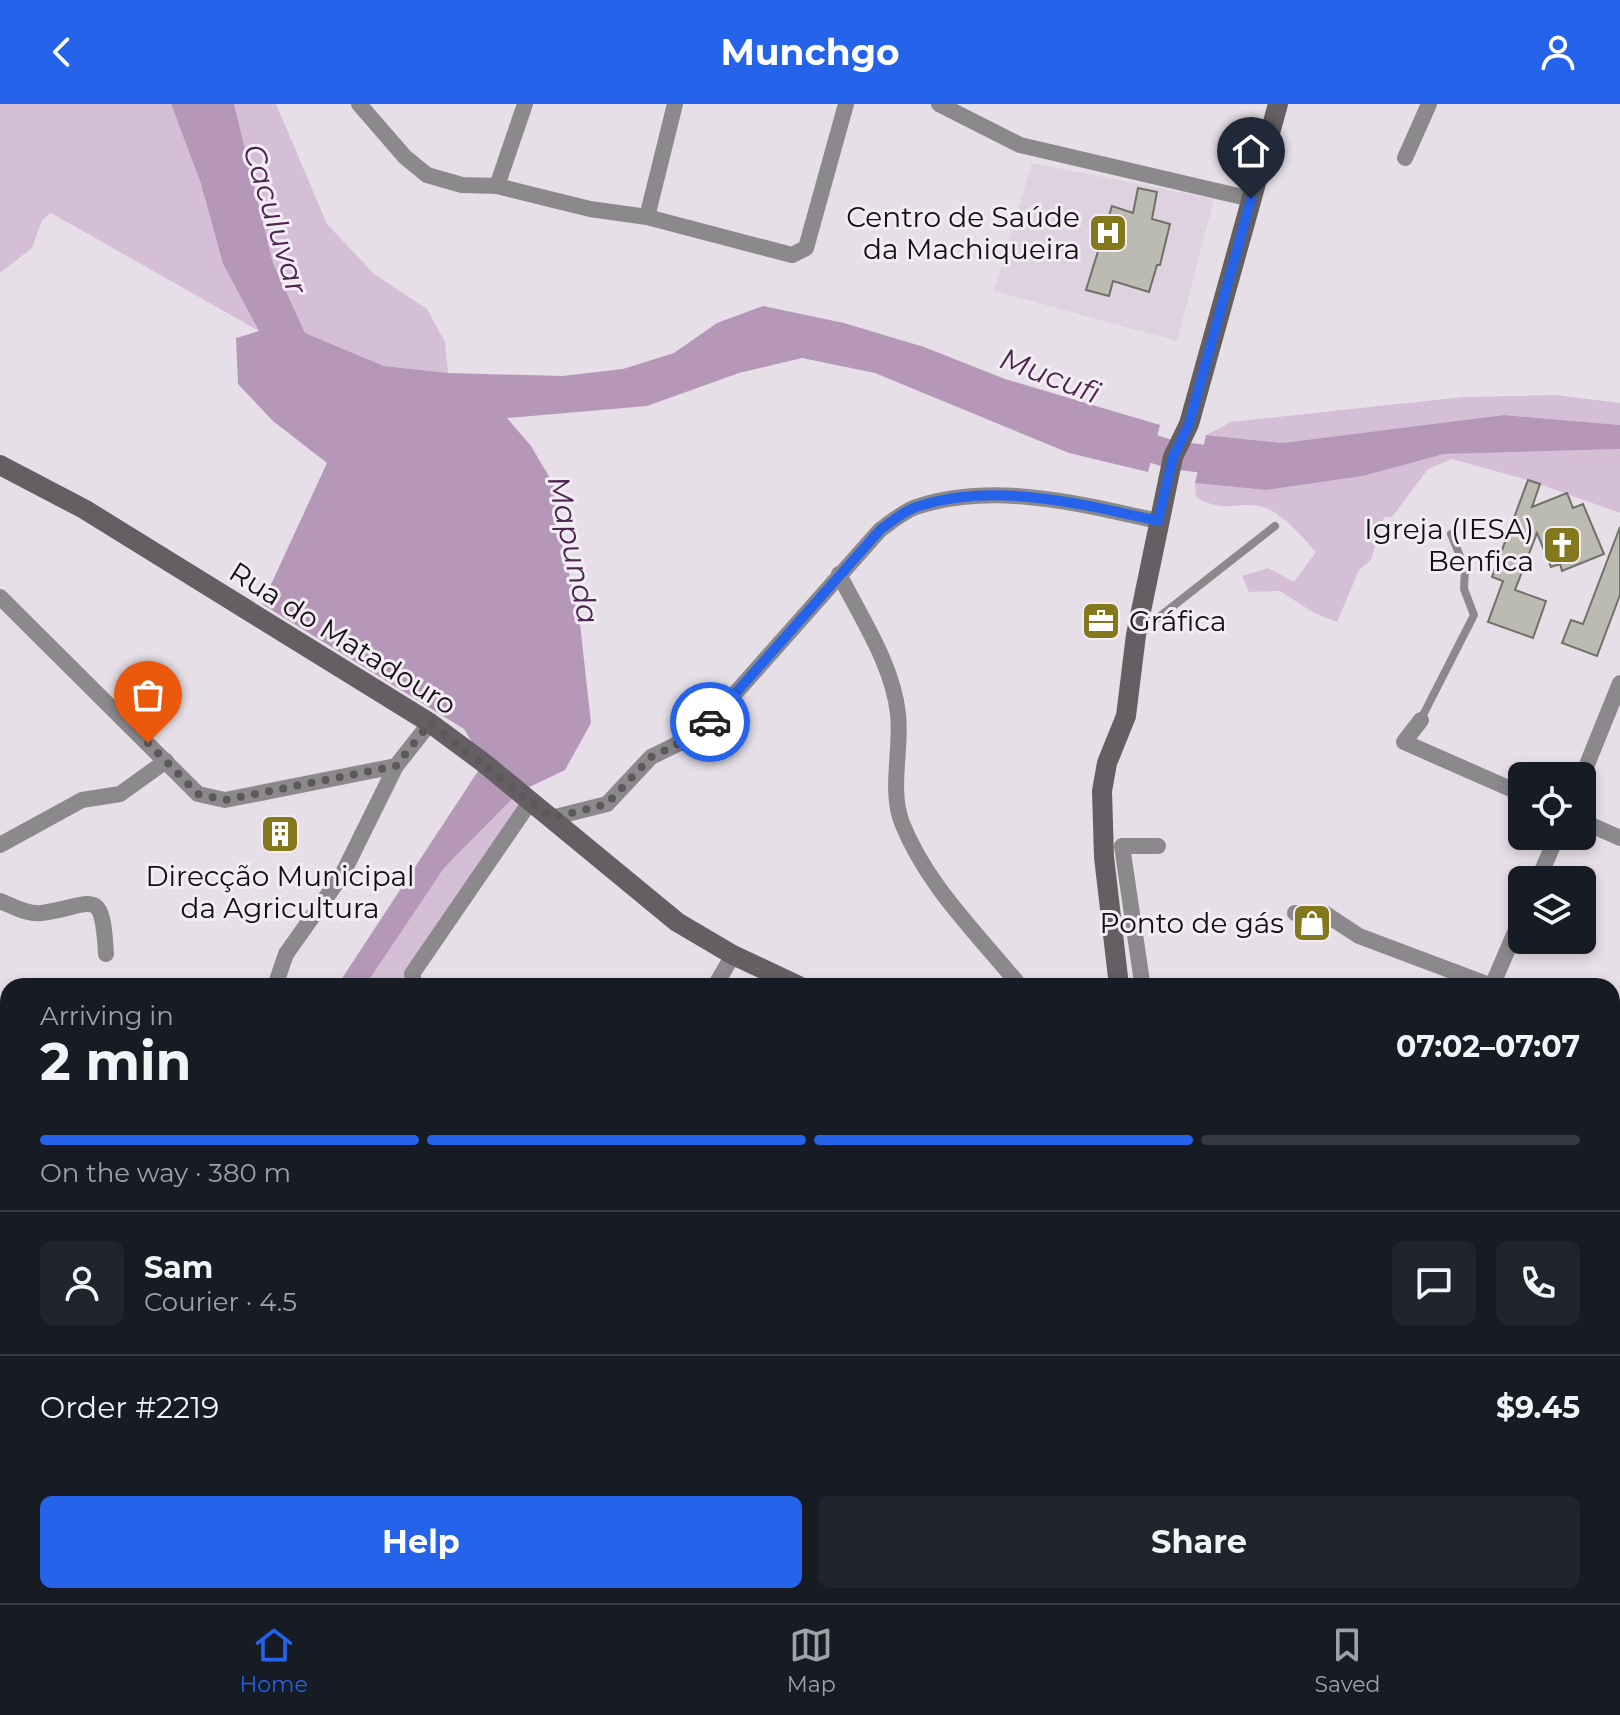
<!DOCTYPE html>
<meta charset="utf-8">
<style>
body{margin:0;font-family:Montserrat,sans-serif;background:#20242c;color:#f1f3f6;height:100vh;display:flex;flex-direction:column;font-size:30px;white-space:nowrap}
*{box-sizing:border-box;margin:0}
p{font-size:26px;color:#9ea1a6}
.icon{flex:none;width:44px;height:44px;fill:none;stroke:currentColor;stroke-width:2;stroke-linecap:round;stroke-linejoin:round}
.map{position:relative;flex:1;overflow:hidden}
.details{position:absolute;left:0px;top:874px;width:1620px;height:626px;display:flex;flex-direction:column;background:#171b24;border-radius:24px 24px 0 0;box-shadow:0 4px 12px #0003}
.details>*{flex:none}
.buttons{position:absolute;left:1508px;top:658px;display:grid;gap:16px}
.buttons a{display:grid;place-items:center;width:88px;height:88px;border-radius:12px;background:#171b24;box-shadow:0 4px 12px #0003;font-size:40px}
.pin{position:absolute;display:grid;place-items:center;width:68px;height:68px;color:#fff;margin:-82px -34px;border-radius:50% 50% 50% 0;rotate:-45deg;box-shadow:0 0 8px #0007}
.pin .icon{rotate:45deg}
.courier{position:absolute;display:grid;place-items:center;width:80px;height:80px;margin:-40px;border:6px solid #2563eb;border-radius:50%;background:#fff;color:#222;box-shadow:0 2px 10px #0007}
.headline em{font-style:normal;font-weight:700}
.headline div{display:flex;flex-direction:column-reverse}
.headline{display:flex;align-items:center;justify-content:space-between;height:136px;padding:0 40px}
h1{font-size:52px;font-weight:700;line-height:60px}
.bar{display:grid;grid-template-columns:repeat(4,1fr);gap:12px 8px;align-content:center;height:96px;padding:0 40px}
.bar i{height:10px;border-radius:6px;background:#363941}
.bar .on{background:#2563eb}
.bar p{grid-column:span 4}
.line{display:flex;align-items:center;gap:20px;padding:0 40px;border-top:2px solid #363941}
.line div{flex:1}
.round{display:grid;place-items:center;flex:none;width:84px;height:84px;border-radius:12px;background:#20242c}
.primary-button{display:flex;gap:16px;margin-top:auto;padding:16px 40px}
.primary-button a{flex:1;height:92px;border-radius:12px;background:#2563eb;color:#fff;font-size:32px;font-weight:700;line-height:92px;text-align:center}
.primary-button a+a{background:#20242c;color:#f1f3f6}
header{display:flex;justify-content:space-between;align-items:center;height:104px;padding:0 40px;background:#2563eb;color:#fff;font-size:36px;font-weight:700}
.dock{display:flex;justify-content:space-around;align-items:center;height:112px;border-top:2px solid #363941;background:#171b24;font-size:22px;color:#9ea1a6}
.dock a{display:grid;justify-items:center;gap:4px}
.dock .on{color:#2563eb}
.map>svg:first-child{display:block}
.built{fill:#dfd2e0}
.green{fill:#d5bfd7}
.water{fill:#b597b7}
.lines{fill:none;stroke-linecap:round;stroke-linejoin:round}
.stream{stroke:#b597b7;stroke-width:5}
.river{stroke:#b597b7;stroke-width:28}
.building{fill:#bcbbb2;stroke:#717068;stroke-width:2}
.lane{stroke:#8c898c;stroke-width:8}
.street{stroke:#8c898c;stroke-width:16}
.secondary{stroke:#635f63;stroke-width:20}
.done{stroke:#5c585c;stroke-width:8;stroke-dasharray:0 14.4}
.route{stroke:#2563eb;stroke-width:10}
.labels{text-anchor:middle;stroke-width:6;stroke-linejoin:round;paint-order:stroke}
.poi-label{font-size:28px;fill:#110f11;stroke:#f4ecf4;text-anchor:end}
.street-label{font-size:28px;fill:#110f11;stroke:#f4ecf4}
.water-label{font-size:30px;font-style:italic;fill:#4c254f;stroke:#f4ecf4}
</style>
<header><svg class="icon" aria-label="back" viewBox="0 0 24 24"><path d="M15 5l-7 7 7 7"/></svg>Munchgo<svg class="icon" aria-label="person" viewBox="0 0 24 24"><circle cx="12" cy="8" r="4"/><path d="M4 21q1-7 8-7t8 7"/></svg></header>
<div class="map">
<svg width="1620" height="1499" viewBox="0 0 1620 1499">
<rect width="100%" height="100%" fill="#e6dfe7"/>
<!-- built -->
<path class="built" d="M1032,59L1214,95L1177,237L994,187Z"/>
<!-- green -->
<g class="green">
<path d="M0,0H171L201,80L223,160L259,227L51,109L42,116L32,144L0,169Z"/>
<path d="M234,0H276L327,120L374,170L427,205L445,238L448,269L384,262L305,229L273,159Z"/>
<path d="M1555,291L1620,299V321L1504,311L1282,339L1206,331L1231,318L1463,293Z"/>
<path d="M1620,345V409L1528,376L1452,355L1428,365L1392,413H1384L1371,456L1359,466L1337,518L1314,509L1280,487L1249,488L1242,472L1268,464L1294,478L1316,448C1302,433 1283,409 1263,403C1236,396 1226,411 1196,393L1195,379L1266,386L1363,372L1444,350Z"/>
<path d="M519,688L530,698L408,882H365L444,764Z"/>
<path d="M934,1492H1034L1049,1499H942Z"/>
</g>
<!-- water -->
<g class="water">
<path d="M171,0H234L273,159L305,229L384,262L448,269L562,272L623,265L674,249L717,219L763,202L844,219L924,243L1005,275L1160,321L1148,368L1069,349L875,269L802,254L739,269L647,302L507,314L531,342L554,381L556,415L579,511L591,619L565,666L519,688L444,764L365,882H337L484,658L464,625L262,500L327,359L273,317L238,280L236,234L259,227L223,160L201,80Z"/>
<path d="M1504,311L1620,321V345L1444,350L1363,372L1266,386L1195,379L1206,331L1282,339Z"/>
<path d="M871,1492H933L942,1499H882Z"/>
</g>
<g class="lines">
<!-- stream -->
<g class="stream">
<path d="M0,1313L8,1315"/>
<path d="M120,1492L127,1499"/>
<path d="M18,1499L23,1492"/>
</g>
<!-- river -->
<path class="river" d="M1118,334L1173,351L1237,359"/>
</g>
<!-- building -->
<g class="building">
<path d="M1138,84L1157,88L1152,115L1170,120L1160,161H1157L1149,188L1113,177L1109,192L1086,186L1112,102L1133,109Z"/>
<path d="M1528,376L1540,380L1532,403L1567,389L1573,404L1583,400L1604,450L1562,467L1560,460L1551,463L1537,429L1515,486L1546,497L1533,534L1488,518L1503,477L1492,473Z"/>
<path d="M1620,423V491L1597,552L1562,539L1571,516L1583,520Z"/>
<path d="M270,712L298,731L289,747L262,729Z"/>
</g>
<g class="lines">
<!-- lane -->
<g class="lane">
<path d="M1140,528L1275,422"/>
<path d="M1421,615L1474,511L1464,485L1465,464L1451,430"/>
<path d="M0,1096L8,1104"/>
<path d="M0,1455L8,1456"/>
</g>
<!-- street -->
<g class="street">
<path d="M359,0L405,53L427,71L462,81L497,82L590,105L647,113L792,151L806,144L846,0"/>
<path d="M939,0L1020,41L1251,95"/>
<path d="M1405,54L1429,0"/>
<path d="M497,82L525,0"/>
<path d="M647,113L675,0"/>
<path d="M839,470C861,514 893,561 898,610C902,646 889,685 902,719C927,782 978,830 1020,882"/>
<path d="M0,493L198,690L225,696L396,662"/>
<path d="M1421,616L1404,638L1522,690"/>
<path d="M1582,673L1620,579"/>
<path d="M551,714L607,700L651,653L700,629L880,426C891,418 904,407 916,403C994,377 1081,400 1158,417"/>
<path d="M1582,717L1620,734"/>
<path d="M0,741L82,696L120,690L166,657"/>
<path d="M1538,776L1557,732"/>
<path d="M0,797C13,802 28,811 42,809C95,801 102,781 106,850"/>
<path d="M1295,809H1324L1359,832L1492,882"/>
<path d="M1142,878L1122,742H1158"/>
<path d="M275,882L286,850L342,771L396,662L430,619"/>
<path d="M415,882L412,870L530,698"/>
<path d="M715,882L733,851"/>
<path d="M1492,882L1522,812"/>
<path d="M0,928L8,932"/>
<path d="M1612,929L1620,932"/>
<path d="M1612,1118L1620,1121"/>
<path d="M1612,1411L1620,1406"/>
<path d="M189,1492L193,1499"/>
<path d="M648,1492L663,1499"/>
<path d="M1277,1492L1287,1499"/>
<path d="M477,1499L480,1492"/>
<path d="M831,1499L835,1492"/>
</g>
<!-- secondary -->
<g class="secondary">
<path d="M0,361L84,405L430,619L484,659L677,818L733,851L799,882"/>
<path d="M1119,882L1104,753L1102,687L1107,659L1126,612L1136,531L1173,353L1189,320L1278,0"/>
<path d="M1612,1308L1620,1311"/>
</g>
</g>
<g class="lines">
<!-- done -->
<path class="done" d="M148,639L198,690L225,696L396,662L430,619L551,714L607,700L651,653L700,629L710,618"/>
<!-- route -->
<path class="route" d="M710,618L880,426C891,418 904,407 916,403C995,377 1081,400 1158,417L1173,353L1189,320L1251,95"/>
</g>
<!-- icons -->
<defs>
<symbol id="hospital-square" viewBox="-11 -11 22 22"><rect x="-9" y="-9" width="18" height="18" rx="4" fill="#84781d" stroke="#f4ecf4"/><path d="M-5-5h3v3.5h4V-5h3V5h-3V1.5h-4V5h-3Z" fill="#fff"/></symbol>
<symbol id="church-square" viewBox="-11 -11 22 22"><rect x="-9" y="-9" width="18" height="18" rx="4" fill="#84781d" stroke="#f4ecf4"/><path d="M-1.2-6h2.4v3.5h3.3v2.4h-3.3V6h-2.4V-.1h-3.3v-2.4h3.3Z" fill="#fff"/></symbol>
<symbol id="office-square" viewBox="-11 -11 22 22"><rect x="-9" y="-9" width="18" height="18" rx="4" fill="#84781d" stroke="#f4ecf4"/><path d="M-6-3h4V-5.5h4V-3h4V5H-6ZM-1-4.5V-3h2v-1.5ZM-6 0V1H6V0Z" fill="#fff"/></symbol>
<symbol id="building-square" viewBox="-11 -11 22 22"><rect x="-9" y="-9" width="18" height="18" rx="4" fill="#84781d" stroke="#f4ecf4"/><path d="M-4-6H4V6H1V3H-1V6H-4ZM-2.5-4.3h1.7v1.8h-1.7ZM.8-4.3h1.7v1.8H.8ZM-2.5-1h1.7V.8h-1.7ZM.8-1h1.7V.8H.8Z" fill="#fff"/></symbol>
<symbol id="shop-square" viewBox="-11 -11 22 22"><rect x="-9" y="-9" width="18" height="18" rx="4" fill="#84781d" stroke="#f4ecf4"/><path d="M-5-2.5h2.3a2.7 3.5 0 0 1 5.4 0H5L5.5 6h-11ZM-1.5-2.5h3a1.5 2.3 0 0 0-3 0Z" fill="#fff"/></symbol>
</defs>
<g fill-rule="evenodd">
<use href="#hospital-square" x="1086" y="107" width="44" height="44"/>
<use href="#church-square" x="1540" y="419" width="44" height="44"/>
<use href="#office-square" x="1079" y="495" width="44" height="44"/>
<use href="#building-square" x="258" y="708" width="44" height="44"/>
<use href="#shop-square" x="1290" y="797" width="44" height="44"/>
</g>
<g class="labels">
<!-- poi labels -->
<g class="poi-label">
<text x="1080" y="123">Centro de Saúde<tspan x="1080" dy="32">da Machiqueira</tspan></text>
<text x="1534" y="435">Igreja (IESA)<tspan x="1534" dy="32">Benfica</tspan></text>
<text x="1129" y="527" text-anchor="start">Gráfica</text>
<text x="280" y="782" text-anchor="middle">Direcção Municipal<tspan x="280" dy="32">da Agricultura</tspan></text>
<text x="1284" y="829">Ponto de gás</text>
</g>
<!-- street labels -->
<g class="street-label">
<text transform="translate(343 534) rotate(32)" y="10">Rua do Matadouro</text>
</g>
<!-- water labels -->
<g class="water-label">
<text transform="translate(275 115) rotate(73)" y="10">Caculuvar</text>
<text transform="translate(1050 272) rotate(21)" y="10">Mucufi</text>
<text transform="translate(573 446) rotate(78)" y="10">Mapunda</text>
</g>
</g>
</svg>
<div class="buttons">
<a><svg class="icon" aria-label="locate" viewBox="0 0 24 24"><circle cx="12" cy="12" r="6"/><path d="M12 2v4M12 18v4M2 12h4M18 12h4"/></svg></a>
<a><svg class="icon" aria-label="layers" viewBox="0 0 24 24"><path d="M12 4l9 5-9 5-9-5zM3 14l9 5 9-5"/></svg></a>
</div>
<div class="pin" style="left:148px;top:639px;background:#ea580c"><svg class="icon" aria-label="bag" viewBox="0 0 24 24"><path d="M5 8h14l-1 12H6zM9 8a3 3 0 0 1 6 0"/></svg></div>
<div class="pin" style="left:1251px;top:95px;background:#1f2937"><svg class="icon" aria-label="home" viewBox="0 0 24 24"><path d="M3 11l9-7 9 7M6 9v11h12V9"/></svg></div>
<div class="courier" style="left:710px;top:618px"><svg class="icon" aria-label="car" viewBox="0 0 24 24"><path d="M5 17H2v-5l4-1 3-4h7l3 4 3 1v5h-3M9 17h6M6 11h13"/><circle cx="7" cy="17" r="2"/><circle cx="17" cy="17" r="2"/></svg></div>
<section class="details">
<div class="headline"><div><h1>2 min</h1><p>Arriving in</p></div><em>07:02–07:07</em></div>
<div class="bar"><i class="on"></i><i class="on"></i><i class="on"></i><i></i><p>On the way · 380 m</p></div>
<div class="line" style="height:144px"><a class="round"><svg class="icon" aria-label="person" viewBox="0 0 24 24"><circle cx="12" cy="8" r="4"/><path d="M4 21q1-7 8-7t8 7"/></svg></a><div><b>Sam</b><p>Courier · 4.5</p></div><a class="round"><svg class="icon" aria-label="chat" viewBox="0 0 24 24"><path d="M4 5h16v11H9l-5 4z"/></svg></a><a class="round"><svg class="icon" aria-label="phone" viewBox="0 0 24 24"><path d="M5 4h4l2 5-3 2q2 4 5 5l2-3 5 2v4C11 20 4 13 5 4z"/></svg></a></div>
<div class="line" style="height:104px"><div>Order #2219</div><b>$9.45</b></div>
<div class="primary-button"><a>Help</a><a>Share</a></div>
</section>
</div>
<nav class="dock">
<a class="on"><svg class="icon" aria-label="home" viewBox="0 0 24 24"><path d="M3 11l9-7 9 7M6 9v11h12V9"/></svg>Home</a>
<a><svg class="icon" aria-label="map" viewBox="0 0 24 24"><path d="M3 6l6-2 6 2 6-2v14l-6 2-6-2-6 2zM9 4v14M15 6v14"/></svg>Map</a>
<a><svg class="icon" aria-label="saved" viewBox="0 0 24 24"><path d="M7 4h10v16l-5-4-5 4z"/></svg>Saved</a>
</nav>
